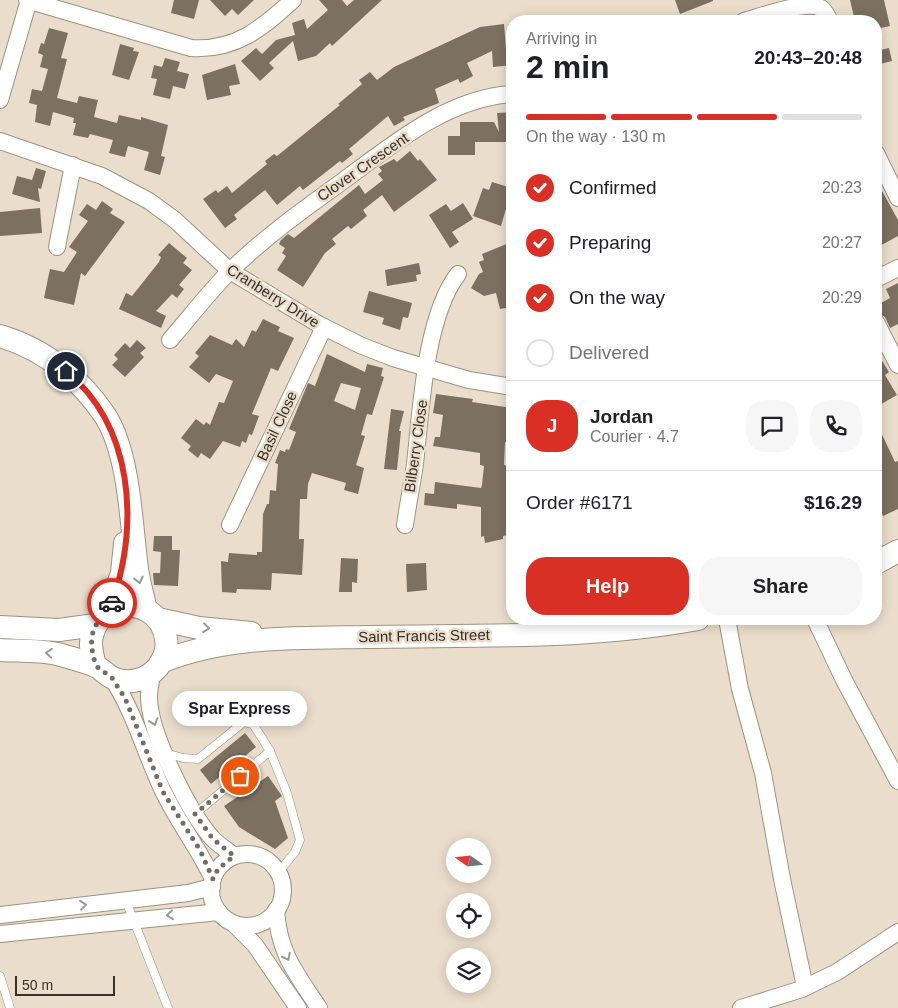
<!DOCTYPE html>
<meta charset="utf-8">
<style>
body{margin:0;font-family:Helvetica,sans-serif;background:#f6f6f6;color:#202124;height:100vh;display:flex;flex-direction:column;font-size:19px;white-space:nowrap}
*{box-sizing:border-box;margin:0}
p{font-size:16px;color:#757577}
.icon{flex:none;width:28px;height:28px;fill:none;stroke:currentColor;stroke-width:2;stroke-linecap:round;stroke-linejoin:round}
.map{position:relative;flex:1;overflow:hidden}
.drawer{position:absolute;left:506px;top:15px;width:376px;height:610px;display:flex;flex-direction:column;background:#fff;border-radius:20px;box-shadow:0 2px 12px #0003}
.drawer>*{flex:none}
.needle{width:32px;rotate:285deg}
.fabs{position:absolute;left:446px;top:838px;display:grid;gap:10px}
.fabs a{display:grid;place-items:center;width:45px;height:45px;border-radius:50%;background:#fff;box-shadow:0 2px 12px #0003;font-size:25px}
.scale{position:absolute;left:15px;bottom:12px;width:100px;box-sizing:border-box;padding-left:5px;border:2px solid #353029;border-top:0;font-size:14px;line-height:18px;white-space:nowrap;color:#353029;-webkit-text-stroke:4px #ebddcb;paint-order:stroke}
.pin{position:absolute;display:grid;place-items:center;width:42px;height:42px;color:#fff;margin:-21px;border:2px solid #fff;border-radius:50%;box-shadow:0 1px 5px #0007}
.courier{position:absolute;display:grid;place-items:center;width:50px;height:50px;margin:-25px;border:4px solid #d93025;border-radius:50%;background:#fff;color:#222;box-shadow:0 1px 6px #0007}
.bubble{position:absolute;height:35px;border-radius:18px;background:#fff;box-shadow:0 2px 12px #0003;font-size:16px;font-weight:600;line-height:35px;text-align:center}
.head em{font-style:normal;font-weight:600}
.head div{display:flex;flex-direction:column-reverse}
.head{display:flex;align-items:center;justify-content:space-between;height:85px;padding:0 20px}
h1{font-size:32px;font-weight:600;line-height:38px}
.bar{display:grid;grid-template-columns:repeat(4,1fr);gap:8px 5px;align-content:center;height:60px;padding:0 20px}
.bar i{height:6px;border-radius:4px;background:#e0e0e0}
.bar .on{background:#d93025}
.bar p{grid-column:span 4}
.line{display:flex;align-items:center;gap:12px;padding:0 20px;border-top:1px solid #e0e0e0}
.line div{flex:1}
.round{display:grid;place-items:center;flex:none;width:52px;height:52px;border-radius:20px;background:#f6f6f6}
ol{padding:0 20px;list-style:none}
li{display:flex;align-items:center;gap:15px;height:55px}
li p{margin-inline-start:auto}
li .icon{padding:5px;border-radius:50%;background:#d93025;color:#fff;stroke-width:4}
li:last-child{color:#757577}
li i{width:28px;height:28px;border:2px solid #e0e0e0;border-radius:50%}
.primary-button{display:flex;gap:10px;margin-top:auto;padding:10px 20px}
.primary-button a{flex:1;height:58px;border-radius:20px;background:#d93025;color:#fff;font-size:20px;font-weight:600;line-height:58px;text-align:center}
.primary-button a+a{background:#f6f6f6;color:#202124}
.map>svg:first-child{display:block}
.building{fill:#7c7060;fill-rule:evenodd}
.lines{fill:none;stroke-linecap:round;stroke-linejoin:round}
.lane-casing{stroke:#9e9280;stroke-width:9}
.street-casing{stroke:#9e9280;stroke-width:18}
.secondary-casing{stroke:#9e9280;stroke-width:24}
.lane{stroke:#fff;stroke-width:8}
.street{stroke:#fff;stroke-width:16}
.secondary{stroke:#fff;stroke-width:22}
.oneway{stroke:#9a9894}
.done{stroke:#756d62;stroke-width:5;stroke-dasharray:0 9}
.route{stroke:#d93025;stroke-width:6}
.labels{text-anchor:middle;stroke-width:5;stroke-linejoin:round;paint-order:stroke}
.street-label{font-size:15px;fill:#353029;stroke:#ebddcb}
</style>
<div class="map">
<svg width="898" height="1008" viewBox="0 0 898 1008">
<rect width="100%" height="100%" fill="#ebddcb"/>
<!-- building -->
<g class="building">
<path d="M174,0H199L194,19L171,13Z"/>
<path d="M210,0H254L238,15L232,9L225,16Z"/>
<path d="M319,0H342L347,6L354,0H382L332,46L330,43L316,56L298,61L293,41L269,63L274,68L260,81L241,61L256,48L262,54L276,40L295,35L292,23L304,19L307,29L328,10Z"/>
<path d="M675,0H713V1L680,14Z"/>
<path d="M850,0H884L890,26L876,29V21H855Z"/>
<path d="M504,24L506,49L512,48V65L493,67L492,51L467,63L473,76L460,83L458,79L435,89L439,103L403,117L405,120L394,126L388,116L349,149L353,154L342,163L340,161L303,190L300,186L277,205L265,190L234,215L237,219L225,228L203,199L216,190L218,193L227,186L232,193L267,164L265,161L274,154L277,156L340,105L338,104L362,84L359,80L370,72L377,80L394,67L480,27Z"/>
<path d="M49,28L68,33L61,58L67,59L57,98L77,103L79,96L98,100L94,117L117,123L119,115L141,120V117L168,125L161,156L165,157L160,175L144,170L149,152L128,146L125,157L109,153L113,140L90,134L88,138L73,135L76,123H73L74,118L53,112L50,126L35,122L37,105L29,103L32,89L42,91L48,69L40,67L43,55L38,53L41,43L44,44Z"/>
<path d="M120,44L134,48L133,51L139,52L129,80L112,75Z"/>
<path d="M889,48L892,61L876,65V51Z"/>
<path d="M165,58L180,62L177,71L189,74L185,89L173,86L170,99L153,95L157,79L151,78L154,65L162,67Z"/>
<path d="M235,64L240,84L229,86L231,95L207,100L202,75Z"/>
<path d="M512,112V142H475V155H448V136H460V122H494L499,132L497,113Z"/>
<path d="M410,151L418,161L420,159L437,180L394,212L382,195L363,210L367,216L351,229L348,226L332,239L336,244L325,253L303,287L277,270L286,256L282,253L285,248L279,244L281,240L288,234L294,238L359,185L365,194L383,180L378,174L382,171L379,167L394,159L397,162Z"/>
<path d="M36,168L46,171L41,189L38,188L40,202L12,194L17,176L32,180Z"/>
<path d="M876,180L898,220V236L876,248Z"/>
<path d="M492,182L512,188L501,226L473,216L483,188L489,190Z"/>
<path d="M102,201L113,209L110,213L125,222L85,276L81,273L74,305L44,298L50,269L64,272L77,252L69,247L88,221L79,215L87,204L96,210Z"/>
<path d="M463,203L473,219L452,232L459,242L450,248L429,215L446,204L451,211Z"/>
<path d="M40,208L42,233L0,236V212Z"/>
<path d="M169,243L187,258L183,263L192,270L179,285L184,289L177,298L172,294L156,311L166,316L161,328L119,309L126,293L132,296L159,262L161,257L158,255Z"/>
<path d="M509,243L510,245L512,244V307L500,309L496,293L484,296L471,288L479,274L483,272L479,262L484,260L482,254Z"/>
<path d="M419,263L421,274L416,275L417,281L387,286L385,270Z"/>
<path d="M898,283V324L890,328L885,317L876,312V306L890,298L886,289Z"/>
<path d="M369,291L412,303L408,318L403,317L400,330L382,324L384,318L363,312Z"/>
<path d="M263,319L280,327L278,331L294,338L278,371L271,368L252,414L259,416L252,435L249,434L246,443L242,441L240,447L223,441L210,459L201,453L198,458L188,450L191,446L181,438L196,419L204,425L206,422L210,425L219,402L224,403L233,381L216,374L209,383L189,367L199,356L195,353L210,335L232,345L236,339L244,347L252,330L256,332Z"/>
<path d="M137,340L146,348L140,353L144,357L125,377L112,365L118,359L114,355L125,343L130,348Z"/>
<path d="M876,351L889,372L885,375L897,395L876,407Z"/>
<path d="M327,354L365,372L367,364L383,368L381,376L384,377L372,415L367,414L361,435L365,436L356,465L364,468L358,494L344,490L346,483L312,473L308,484L307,499H300L299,539H304L302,575L272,573L271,590L237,589L236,593L222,592L221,561L228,562L229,553L257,555V552H262L263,514L267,504H269L270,490L276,491L278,464L275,463L280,450L285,452L286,449L289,450L296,432L289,429L299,405L308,383L315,386ZM341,383L361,388L355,410L334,401Z"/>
<path d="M436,394L473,399L472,402L512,408V442H505L504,465L512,466V534L503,536V539L485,543L484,536L481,537V507L457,504V509L424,505L425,493L434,494L435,482L481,488L482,485L484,466L480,465V453L433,446L435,437H440L443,415L433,413Z"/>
<path d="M391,409L404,411L399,431H401L397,470L384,469Z"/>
<path d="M876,422L895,462L898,461V509L883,516L876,502Z"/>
<path d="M154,536H172V550H180L178,586L154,585L153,573H160L161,552L153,551Z"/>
<path d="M341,558L358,559L357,583L352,582V592H339Z"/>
<path d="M426,563L427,590L407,592L406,564Z"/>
<path d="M245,733L256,747L211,784L200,770Z"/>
<path d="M268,776L282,796L275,801L288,838L275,849L239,827L224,806Z"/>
</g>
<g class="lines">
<defs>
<g id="lane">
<path d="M165,753L183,758L198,759L244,722L253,724L270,751L287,793L300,840L295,852L279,872"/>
<path d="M195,814L270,751"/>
<path d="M126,901L168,1008"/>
<path d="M0,976L10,1008"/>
</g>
<g id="street">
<path d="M27,0L191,48C236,51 262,28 293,0"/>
<path d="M744,21C762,16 805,0 821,8C825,11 828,17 830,21"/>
<path d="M0,100L29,0"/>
<path d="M0,141L102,176L149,201L175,220L230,271L320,325L360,345L393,358L469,380L512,387"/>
<path d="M876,153L898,198"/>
<path d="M57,247L73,165"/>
<path d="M876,279L898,268"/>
<path d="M876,322L898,365"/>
<path d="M170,340C190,317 209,292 230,271C265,237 304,209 343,181C393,144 448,98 512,94"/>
<path d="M230,525L324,327"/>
<path d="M405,525C408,504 412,484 415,464C421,410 425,317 458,274"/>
<path d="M727,619L740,689L763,773L782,879L805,987"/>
<path d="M815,619L844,680L898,781"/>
<path d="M152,674C151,682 149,690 149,697C149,732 189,813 213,839C219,845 227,850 234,856"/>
<path d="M112,678C134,712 145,752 162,789C177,821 198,847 213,879"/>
<circle cx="247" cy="890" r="36"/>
<path d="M276,910C279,954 296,973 319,1008"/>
<path d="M0,915L188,893L212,887"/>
<path d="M235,925L255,945L298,1008"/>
<path d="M0,934L219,912"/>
<path d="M741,1008L802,989L837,972L898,932"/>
</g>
<g id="secondary">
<path d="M0,336C24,343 44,354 63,369C80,383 94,399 106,417C130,457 131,524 137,569C139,583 143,596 146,610"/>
<path d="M876,563L898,551"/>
<path d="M109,611L122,573L125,543"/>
<path d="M158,619L199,628L251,633"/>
<path d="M0,627L59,630L95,625"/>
<path d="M0,650C18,651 39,650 57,654C69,657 82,661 94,665C101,668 106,675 113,678C129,685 147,680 158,667C164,659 168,649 166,639C165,628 158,617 148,611C126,598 97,611 92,636C89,646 93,656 95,666"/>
<path d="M161,662C226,635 301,638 370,637C480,635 590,639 698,619"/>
</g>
</defs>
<!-- lane casing -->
<use href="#lane" class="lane-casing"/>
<!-- street casing -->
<use href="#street" class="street-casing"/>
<!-- secondary casing -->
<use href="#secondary" class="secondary-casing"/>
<!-- lane -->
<use href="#lane" class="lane"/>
<!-- street -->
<use href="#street" class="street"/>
<!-- secondary -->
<use href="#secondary" class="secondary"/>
</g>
<!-- one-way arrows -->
<defs><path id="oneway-chevron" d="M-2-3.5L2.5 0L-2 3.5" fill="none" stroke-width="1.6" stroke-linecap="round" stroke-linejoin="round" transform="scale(1.25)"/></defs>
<g class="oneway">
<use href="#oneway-chevron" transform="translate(139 580) rotate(77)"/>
<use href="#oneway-chevron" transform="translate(206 628) rotate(6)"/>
<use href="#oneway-chevron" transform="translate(49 653) rotate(-175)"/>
<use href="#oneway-chevron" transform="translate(154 722) rotate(71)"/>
<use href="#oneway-chevron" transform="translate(83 905) rotate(-7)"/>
<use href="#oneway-chevron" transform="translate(170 915) rotate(174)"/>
<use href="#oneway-chevron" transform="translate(287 957) rotate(63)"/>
</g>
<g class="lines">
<!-- done -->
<path class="done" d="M112,603C109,611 106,612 100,619C88,634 91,649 96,666L112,678L125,698L163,792L200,850L213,879L218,869L234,856L213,839L195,814L240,776"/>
<!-- route -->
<path class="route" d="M66,371C134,427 139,524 112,603"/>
</g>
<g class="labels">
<!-- street labels -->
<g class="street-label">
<text transform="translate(363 167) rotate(-35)" y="5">Clover Crescent</text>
<text transform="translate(273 296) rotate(32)" y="5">Cranberry Drive</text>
<text transform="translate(277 426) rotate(-65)" y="5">Basil Close</text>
<text transform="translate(416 446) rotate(-82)" y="5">Bilberry Close</text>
<text transform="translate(424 636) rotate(-1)" y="5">Saint Francis Street</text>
</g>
</g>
</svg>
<div class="fabs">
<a><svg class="needle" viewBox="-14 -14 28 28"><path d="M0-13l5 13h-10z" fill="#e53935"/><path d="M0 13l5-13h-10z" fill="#757577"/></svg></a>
<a><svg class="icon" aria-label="locate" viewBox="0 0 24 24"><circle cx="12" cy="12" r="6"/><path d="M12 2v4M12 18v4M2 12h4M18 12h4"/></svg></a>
<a><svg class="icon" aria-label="layers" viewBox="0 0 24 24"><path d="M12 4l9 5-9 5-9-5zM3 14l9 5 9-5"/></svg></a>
</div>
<div class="scale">50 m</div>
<div class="pin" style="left:240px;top:776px;background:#ea580c"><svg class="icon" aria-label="bag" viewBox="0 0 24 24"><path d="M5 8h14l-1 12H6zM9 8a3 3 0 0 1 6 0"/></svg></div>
<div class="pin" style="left:66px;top:371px;background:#1f2937"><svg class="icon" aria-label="home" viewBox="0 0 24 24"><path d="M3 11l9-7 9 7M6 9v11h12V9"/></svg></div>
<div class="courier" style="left:112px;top:603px"><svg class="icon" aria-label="car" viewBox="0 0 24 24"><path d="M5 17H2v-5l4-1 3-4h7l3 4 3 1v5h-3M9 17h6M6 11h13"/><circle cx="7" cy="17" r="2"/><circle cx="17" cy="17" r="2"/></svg></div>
<div class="bubble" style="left:172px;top:691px;width:135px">Spar Express</div>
<section class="drawer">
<div class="head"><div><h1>2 min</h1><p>Arriving in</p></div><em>20:43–20:48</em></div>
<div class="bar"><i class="on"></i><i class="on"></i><i class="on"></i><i></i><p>On the way · 130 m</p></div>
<ol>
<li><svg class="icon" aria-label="check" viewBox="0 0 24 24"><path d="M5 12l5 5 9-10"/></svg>Confirmed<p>20:23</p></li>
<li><svg class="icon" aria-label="check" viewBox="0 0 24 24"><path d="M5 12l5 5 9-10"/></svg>Preparing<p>20:27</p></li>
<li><svg class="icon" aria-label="check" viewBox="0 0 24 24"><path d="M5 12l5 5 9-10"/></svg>On the way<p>20:29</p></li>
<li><i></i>Delivered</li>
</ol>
<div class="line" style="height:90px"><b class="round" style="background:#d93025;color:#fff">J</b><div><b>Jordan</b><p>Courier · 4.7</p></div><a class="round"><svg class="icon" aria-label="chat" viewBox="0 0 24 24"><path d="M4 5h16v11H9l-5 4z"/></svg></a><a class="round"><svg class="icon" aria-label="phone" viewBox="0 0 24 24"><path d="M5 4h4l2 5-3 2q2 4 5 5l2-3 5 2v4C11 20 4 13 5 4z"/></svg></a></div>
<div class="line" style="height:65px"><div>Order #6171</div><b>$16.29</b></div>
<div class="primary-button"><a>Help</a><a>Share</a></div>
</section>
</div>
